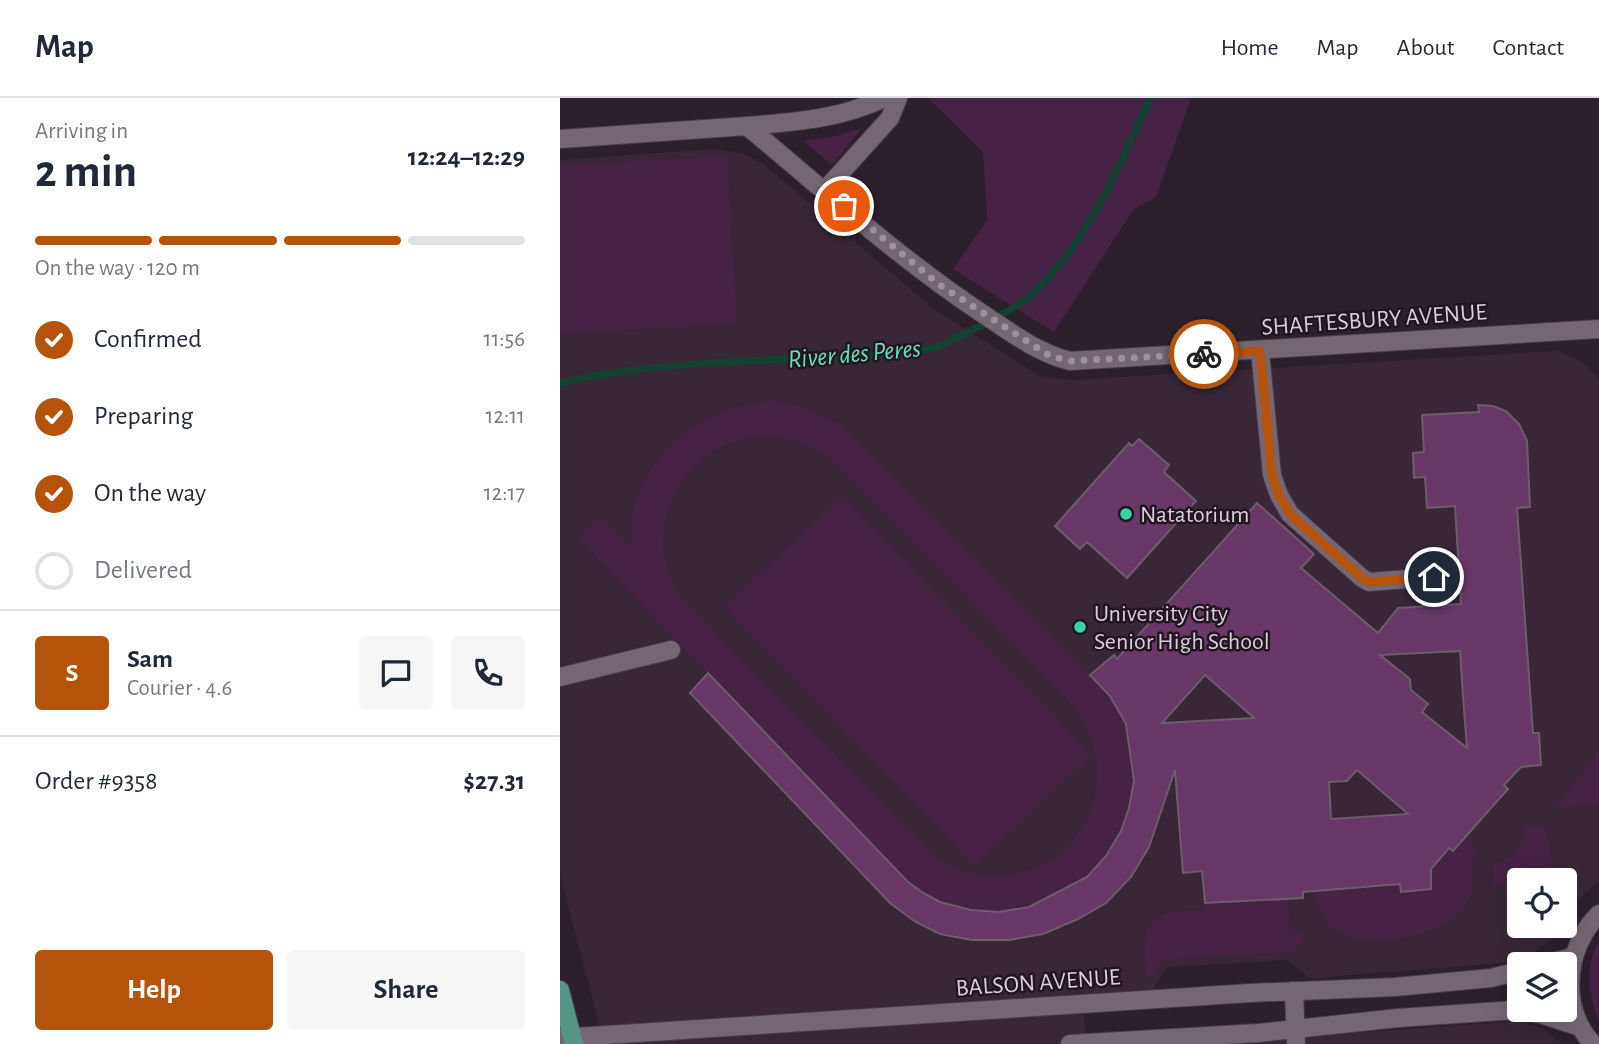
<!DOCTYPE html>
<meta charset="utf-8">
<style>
body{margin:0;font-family:"Alegreya Sans",sans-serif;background:#f6f6f7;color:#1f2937;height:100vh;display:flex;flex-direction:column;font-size:26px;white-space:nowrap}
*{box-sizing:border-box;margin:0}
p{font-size:23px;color:#747a83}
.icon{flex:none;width:38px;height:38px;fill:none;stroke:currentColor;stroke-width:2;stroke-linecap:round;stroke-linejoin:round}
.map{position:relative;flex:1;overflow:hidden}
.panel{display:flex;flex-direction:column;background:#fff;width:560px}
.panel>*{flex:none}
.buttons{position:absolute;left:947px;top:770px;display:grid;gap:14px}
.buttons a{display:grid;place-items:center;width:70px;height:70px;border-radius:7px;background:#fff;box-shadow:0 7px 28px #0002;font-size:35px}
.pin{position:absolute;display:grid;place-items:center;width:60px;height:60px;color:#fff;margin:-30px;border:4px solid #fff;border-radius:50%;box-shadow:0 2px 7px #0007}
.courier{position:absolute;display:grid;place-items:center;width:70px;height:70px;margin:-35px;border:5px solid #b45309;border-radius:50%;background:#fff;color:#222;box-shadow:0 2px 9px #0007}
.headline em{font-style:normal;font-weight:600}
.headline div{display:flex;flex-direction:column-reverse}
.headline{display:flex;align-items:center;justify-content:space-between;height:119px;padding:0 35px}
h1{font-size:46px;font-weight:600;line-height:52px}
.bar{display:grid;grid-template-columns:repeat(4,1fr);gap:10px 7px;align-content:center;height:84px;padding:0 35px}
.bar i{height:9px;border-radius:5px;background:#e0e1e3}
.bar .active{background:#b45309}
.bar p{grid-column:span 4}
.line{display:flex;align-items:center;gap:18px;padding:0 35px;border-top:2px solid #e0e1e3}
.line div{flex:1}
.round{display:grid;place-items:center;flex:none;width:74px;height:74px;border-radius:7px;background:#f6f6f7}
ol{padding:0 35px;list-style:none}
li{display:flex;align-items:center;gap:21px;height:77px}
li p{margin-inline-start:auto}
li .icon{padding:7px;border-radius:50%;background:#b45309;color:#fff;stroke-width:4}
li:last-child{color:#747a83}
li i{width:38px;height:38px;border:4px solid #e0e1e3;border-radius:50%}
.action{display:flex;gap:14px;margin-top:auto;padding:14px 35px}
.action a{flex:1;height:80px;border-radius:7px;background:#b45309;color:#fff;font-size:28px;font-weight:600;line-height:80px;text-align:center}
.action a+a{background:#f6f6f7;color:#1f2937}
header{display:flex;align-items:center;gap:42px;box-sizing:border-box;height:98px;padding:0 35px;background:#fff;border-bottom:2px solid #e0e1e3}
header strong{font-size:33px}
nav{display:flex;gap:38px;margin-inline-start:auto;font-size:24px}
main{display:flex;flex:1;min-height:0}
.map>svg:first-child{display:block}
.built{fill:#392738}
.green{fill:#462245;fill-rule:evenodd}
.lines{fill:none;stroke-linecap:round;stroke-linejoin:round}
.stream{stroke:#134233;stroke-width:7}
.building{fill:#683867;stroke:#6c5d6b;stroke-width:2;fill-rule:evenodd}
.minor-casing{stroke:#473c47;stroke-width:20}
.major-casing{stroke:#473c47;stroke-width:20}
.minor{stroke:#756674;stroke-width:18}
.major{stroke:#559585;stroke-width:18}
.done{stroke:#9b929b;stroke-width:7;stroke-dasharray:0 12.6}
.route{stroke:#b45309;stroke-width:9}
.poi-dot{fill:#36d4a7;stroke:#231622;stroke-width:2.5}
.labels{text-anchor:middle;stroke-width:5;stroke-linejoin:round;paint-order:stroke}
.street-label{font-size:24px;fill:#d7cfd7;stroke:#231622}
.poi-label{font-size:24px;fill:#d7cfd7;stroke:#231622;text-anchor:start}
.water-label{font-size:26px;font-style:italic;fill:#65e0b7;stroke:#231622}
</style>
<header>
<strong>Map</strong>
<nav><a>Home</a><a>Map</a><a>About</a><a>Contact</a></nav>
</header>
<main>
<section class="panel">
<div class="headline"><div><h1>2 min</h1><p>Arriving in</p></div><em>12:24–12:29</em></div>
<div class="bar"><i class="active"></i><i class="active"></i><i class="active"></i><i></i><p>On the way · 120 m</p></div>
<ol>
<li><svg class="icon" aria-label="check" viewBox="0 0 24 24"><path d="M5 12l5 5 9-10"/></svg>Confirmed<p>11:56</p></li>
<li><svg class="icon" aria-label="check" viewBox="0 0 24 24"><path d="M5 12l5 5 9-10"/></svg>Preparing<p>12:11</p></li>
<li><svg class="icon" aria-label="check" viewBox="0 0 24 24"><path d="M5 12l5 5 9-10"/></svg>On the way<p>12:17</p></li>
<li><i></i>Delivered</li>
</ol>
<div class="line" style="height:126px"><b class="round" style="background:#b45309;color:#fff">S</b><div><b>Sam</b><p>Courier · 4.6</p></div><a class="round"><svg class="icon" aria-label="chat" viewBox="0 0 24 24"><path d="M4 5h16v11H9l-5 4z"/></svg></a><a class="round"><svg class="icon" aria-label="phone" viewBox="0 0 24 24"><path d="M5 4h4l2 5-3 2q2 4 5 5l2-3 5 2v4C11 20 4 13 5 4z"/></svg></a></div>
<div class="line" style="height:91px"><div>Order #9358</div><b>$27.31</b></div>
<div class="action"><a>Help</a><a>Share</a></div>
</section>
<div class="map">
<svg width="1039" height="946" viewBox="0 0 1039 946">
<rect width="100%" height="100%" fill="#2c202c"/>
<!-- built -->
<g class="built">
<path d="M154,51L181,55L202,65L375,212L480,278L511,282L997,253L1017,261L1034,275L1039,281V783L1018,802L1005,820L1004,782H959V828H1000L991,841L965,863L753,880L748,879L727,862L607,869L592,893L522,898L526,946H44L0,775V62Z"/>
<path d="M958,923L983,930L1001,946H647Z"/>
</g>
<!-- green -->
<g class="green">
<path d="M368,0H631L596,99L574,111L494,234L393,171L427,122L423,54Z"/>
<path d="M302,30L272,67L244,43L280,37Z"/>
<path d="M167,58L177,225L0,236V68Z"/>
<path d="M212,303L234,306L279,326L550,598C555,607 563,617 566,626C612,758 458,867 348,784L19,440L40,419L73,451C72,438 70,421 74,408C93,346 149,307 212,303ZM206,337C235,340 256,347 278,367L515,609C573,690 510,796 410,775C396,772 384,764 372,756L117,496C114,487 109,479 107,470C91,415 124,359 179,342C187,339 197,339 206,337Z"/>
<path d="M282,398L532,657L415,768L165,509Z"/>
<path d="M1039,655V707L996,709Z"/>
<path d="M966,728H985C989,746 998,767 983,782H959V787H934L933,766C953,760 963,749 966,728Z"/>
<path d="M905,740L917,751L913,756C914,777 915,796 901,813C891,824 876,830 863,835C821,849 761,850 756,793L840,786L841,794L871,791V771L889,750L893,753Z"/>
<path d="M728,801L730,836H745L742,844L733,854L603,861L592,878H586C583,821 584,815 643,812L645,805Z"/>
<path d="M1039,844V923C1029,898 1023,869 1039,844Z"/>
</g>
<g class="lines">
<!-- stream -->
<path class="stream" d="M0,285C81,266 166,264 248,260C287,258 339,259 376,249C388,245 455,211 465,202C523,155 560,67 590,0"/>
</g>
<!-- building -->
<g class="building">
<path d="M918,307L933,308L946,313L959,326L967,343L970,409L957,410L973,635H979L981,667L961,669L944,687L948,691L893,753L889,750L871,771V791L841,794L840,786L743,794V800L645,805L642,773L623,775L615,672L589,749L571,779L546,805L518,821L483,836L449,842H412L380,836L354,823L330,805L130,595L148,575L348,784L365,796L380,804L411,812L439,814L469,809L527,779L546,758L561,733L569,710L574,683L566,626L550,598L530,577L554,557L557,561L697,405L754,456L741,470L818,535L838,510L901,506L895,408L867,410L865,379L854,380L853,355L864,354L862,317L919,314ZM900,553L904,612L907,650L862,614L868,606L851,592L850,581L820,557ZM645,577L694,620L602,625ZM797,672L848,716L771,721L769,684L787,683Z"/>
<path d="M579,341L609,367L604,374L636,403L567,480L527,444L520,451L495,428L569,345L572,348Z"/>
</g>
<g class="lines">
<defs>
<g id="minor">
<path d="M187,28C234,24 281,21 324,0"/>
<path d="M0,41L187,28C265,93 341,162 426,218C453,236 478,255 510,263L1039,231"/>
<path d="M265,92L330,20L338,0"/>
<path d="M700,253L712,377L719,397L730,416L802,480L809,484L874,479"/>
<path d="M0,579L111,552"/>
<path d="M984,866L1013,859"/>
<path d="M734,893L736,946"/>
<path d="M0,940L690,895L835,889L931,880L959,873"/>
<path d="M510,946L698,935L838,920L955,912L980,916L1020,929"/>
<path d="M1033,946C999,911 1005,849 1039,816"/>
</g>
<path id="major" d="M0,892L14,946"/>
</defs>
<!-- minor casing -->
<use href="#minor" class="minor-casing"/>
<!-- major casing -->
<use href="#major" class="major-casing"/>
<!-- minor -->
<use href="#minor" class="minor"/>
<!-- major -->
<use href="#major" class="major"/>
</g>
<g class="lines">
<!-- done -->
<path class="done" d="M284,108L380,187L490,258L510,263L644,256"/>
<!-- route -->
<path class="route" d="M644,256L700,253L712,377L719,397L730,416L802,480L808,484L874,479"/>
</g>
<!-- markers -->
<g class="poi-dot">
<circle cx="566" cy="416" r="7"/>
<circle cx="520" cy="529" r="7"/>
</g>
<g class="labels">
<!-- street labels -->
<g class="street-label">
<text transform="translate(814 221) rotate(-4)" y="8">SHAFTESBURY AVENUE</text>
<text transform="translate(478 884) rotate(-4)" y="8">BALSON AVENUE</text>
</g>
<!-- poi labels -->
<g class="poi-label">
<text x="580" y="424">Natatorium</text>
<text x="534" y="523">University City<tspan x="534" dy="28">Senior High School</tspan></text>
</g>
<!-- water labels -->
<g class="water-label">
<text transform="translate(294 255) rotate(-5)" y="9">River des Peres</text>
</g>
</g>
</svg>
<div class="buttons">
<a><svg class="icon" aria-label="locate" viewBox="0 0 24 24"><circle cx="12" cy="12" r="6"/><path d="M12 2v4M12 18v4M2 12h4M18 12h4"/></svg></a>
<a><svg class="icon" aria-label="layers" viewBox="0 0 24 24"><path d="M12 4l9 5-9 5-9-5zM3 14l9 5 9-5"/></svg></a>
</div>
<div class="pin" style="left:284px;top:108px;background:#ea580c"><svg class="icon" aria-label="bag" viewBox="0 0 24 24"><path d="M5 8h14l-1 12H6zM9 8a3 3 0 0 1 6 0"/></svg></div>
<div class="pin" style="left:874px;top:479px;background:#1f2937"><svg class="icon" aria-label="home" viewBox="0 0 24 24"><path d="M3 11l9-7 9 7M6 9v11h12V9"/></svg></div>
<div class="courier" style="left:644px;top:256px"><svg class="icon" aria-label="bike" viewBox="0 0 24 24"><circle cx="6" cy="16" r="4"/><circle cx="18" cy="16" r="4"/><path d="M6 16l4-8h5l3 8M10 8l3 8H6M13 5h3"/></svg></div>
</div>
</main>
